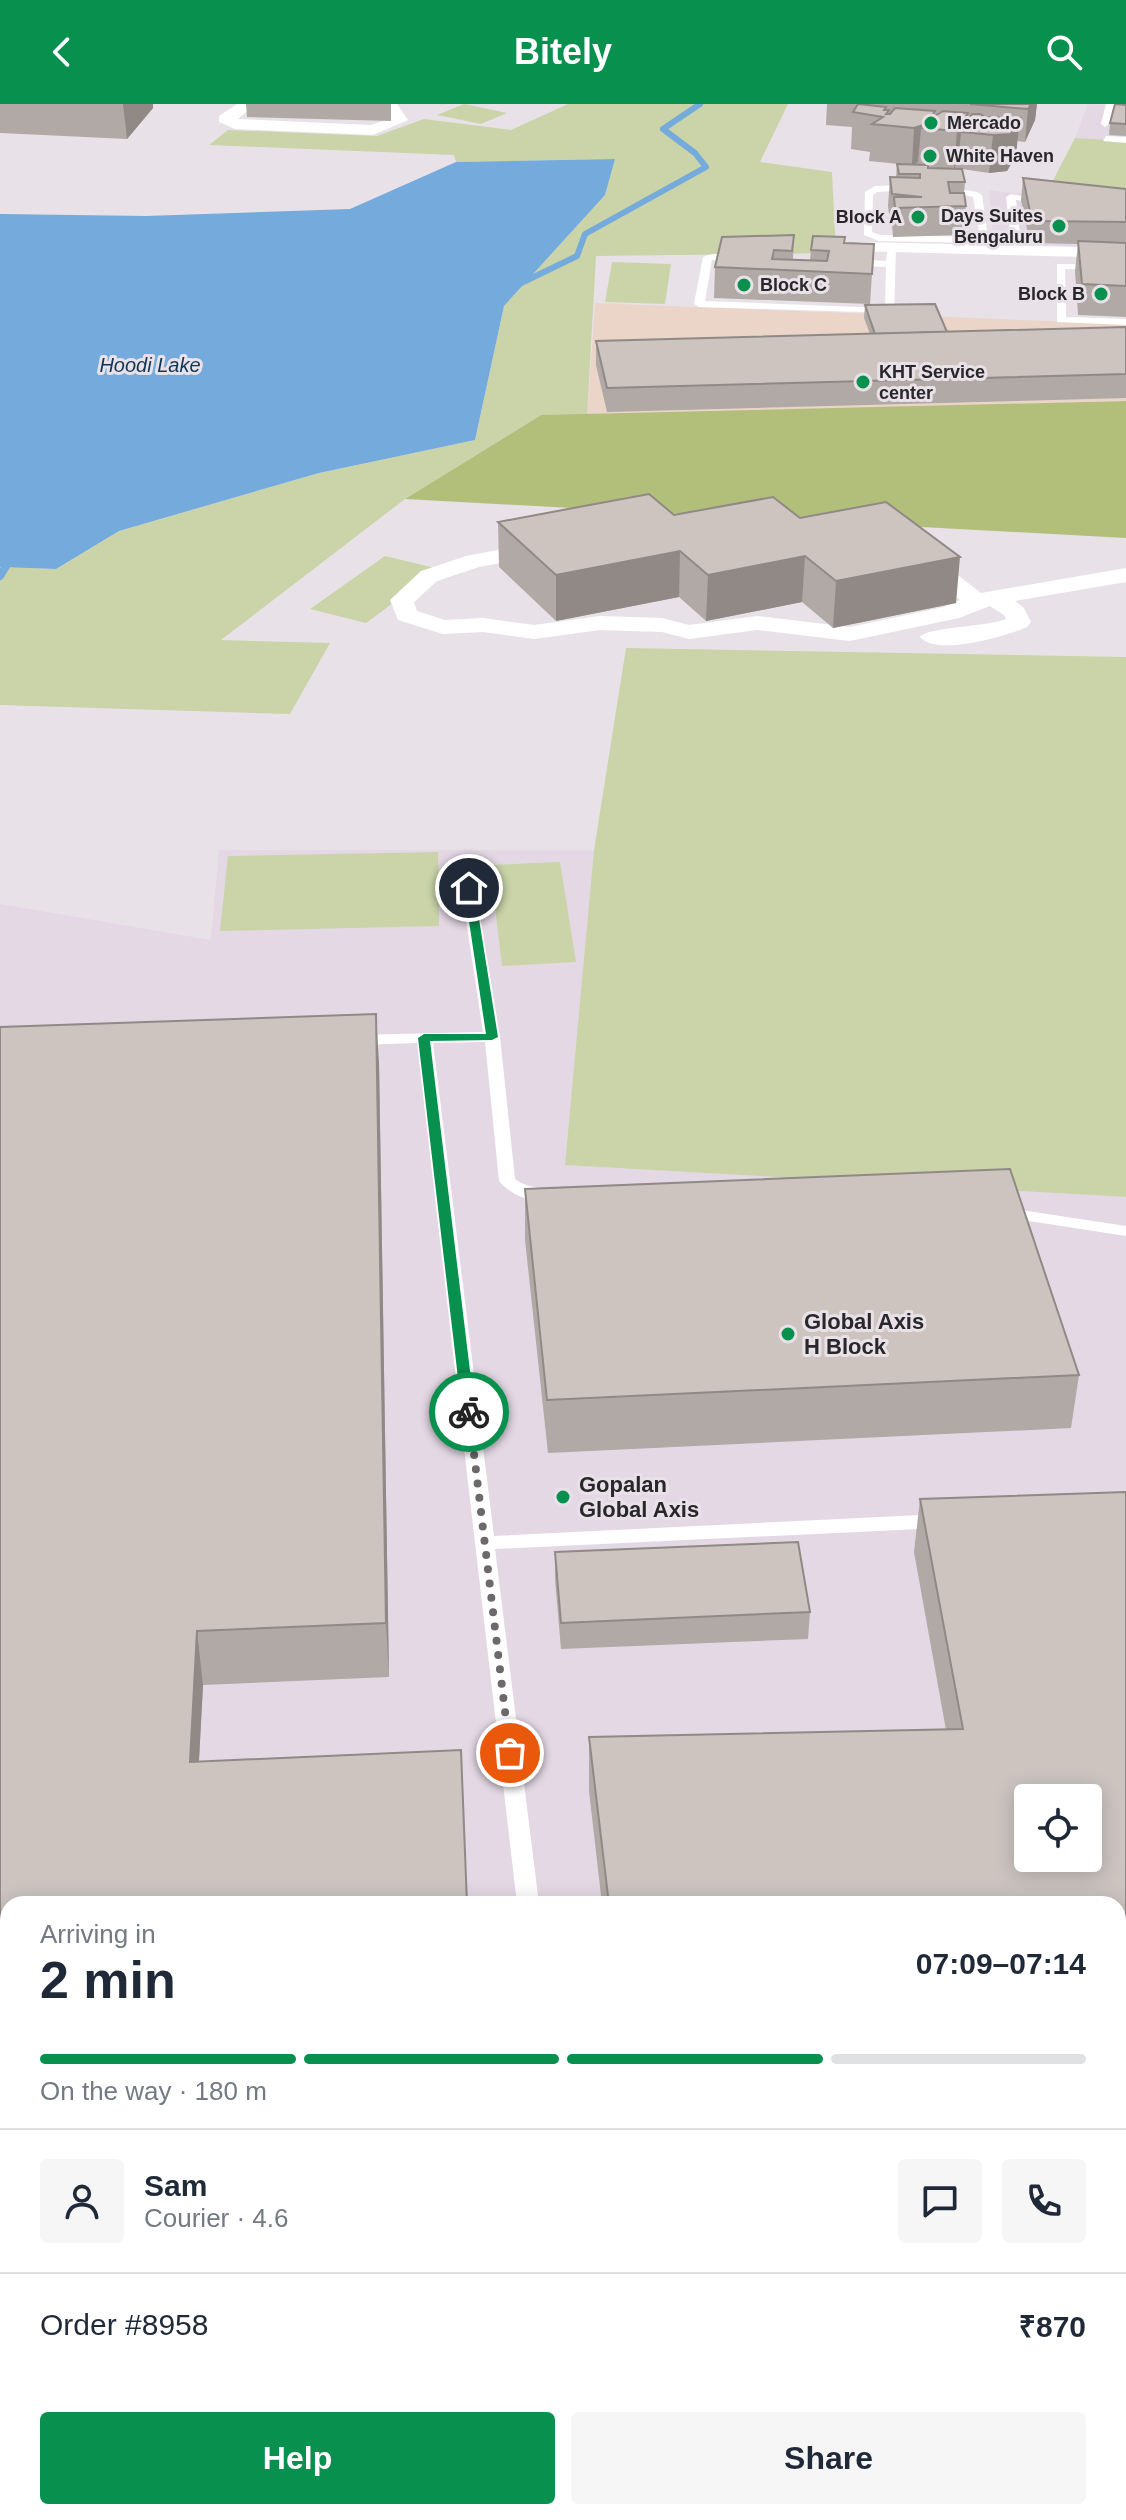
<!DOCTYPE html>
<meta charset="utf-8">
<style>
body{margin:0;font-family:Helvetica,sans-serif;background:#f6f6f7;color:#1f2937;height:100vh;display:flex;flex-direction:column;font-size:30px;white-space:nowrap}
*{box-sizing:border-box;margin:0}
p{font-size:26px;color:#747a83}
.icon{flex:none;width:44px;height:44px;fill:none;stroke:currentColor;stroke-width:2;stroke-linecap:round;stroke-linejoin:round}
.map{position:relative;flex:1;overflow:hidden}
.drawer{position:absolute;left:0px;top:1792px;width:1126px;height:624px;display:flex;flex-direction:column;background:#fff;border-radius:24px 24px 0 0;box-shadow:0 4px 20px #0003}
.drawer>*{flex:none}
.controls{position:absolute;left:1014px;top:1680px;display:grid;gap:16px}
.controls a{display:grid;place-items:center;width:88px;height:88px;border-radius:8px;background:#fff;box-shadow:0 4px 20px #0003;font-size:40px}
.pin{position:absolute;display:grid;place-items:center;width:68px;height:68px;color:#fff;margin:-34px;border:4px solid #fff;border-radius:50%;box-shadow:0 2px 8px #0007}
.courier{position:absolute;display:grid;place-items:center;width:80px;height:80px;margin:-40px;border:6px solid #08904e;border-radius:50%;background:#fff;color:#222;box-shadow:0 2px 10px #0007}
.head em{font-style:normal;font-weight:700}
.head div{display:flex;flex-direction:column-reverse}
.head{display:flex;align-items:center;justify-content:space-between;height:136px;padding:0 40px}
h1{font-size:52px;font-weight:700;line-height:60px}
.bar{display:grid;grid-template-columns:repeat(4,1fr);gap:12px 8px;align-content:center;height:96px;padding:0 40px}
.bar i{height:10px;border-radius:6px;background:#e0e1e3}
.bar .selected{background:#08904e}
.bar p{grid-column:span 4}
.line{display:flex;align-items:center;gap:20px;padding:0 40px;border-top:2px solid #e0e1e3}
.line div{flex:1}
.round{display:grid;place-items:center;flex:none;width:84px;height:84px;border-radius:8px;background:#f6f6f7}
.action{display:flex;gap:16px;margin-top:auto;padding:16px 40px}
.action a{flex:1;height:92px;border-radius:8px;background:#08904e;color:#fff;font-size:32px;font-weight:700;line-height:92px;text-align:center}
.action a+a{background:#f6f6f7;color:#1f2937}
header{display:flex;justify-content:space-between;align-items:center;height:104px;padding:0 40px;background:#08904e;color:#fff;font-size:36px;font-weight:700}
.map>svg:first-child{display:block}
.built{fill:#e4d8e5;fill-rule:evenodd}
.industrial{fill:#ebd5c8}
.green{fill:#cad4a8}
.forest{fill:#b1bf7a}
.water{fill:#74aadc}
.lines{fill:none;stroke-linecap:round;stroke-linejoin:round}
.stream-far1{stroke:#74aadc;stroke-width:6}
.stream{stroke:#74aadc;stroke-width:8}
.service{fill:#fff;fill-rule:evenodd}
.minor{fill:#fff;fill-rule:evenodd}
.wall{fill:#b0a9a5}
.shaded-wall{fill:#908986}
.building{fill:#cdc4c0;stroke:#908986;stroke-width:2;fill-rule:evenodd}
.route{fill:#08904e}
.done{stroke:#6c686c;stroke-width:8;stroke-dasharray:0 14.4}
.poi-dot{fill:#08904e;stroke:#e8e2e8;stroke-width:3}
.labels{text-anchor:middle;stroke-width:6;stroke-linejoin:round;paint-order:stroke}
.far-poi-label{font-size:18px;font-weight:bold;fill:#292729;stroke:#e8e2e8;text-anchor:start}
.far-water-label{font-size:20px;font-style:italic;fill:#0e3657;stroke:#e8e2e8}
.poi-label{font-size:22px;font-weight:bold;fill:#292729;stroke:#e8e2e8;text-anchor:start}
</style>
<header><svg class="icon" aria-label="back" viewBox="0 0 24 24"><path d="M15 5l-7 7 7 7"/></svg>Bitely<svg class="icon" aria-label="search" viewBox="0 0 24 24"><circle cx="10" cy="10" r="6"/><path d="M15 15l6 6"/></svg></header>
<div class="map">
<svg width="1126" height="2416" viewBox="0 0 1126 2416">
<rect width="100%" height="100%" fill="#e8e2e8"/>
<!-- built -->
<g class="built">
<path d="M1088,0L1126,3V37L1075,34Z"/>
<path d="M989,86L1126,102V146L994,143Z"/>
<path d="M219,746H594L566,1061L1126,1093V2416H598V2408H1118V1800H8V2408H117L116,2416H0V800L211,836ZM1028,1694H1088V1754H1028Z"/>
</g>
<!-- industrial -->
<path class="industrial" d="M595,199L1126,220V297L587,312Z"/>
<!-- green -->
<g class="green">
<path d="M464,0L507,9L481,20L437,11Z"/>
<path d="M568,0H788L760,58L832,68L836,149L596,152L587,312L541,311L405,395L221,536L330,539L290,610L0,601V463L56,465L119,427L319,369L475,336L504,202L605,91L614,55L456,58L454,51L209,41L228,26L377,32L424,15L511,26Z"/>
<path d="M1075,34L1126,37V102L1045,92Z"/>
<path d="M612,158L671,160L665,200L605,198Z"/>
<path d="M385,452L439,465L366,519L310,505Z"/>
<path d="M626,544L1126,553V1093L565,1061L594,746Z"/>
<path d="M438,748L439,822L220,827L228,752Z"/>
<path d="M560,758L576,858L502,862L490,761Z"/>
</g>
<!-- forest -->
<path class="forest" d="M1126,297V434L405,395L541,311Z"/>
<!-- water -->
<path class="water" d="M615,55L605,91L504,202L475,336L319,369L119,427L56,465L0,463V110L146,112L350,105L456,58Z"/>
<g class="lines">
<!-- stream-far1 -->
<path class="stream-far1" d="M513,183L577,152L585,130L706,63L695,49L663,25L700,0"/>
<!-- stream -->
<path class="stream" d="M0,472L13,451"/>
<!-- service -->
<g class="service">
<path d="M1106,0H1114L1109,20L1105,23L1101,20Z"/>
<path d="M1106,32L1126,33V39L1103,37Z"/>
<path d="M911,81L914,86L877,88L873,91L872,128L880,131L980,133L973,93L936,85L941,82L977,88L982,91L990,148H984L981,139L879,137L864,131L865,88L875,82Z"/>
<path d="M1011,90L1051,97L1046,100L1016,96L1022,147L1017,150L1012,147L1006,93Z"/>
<path d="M888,142L896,144L894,209L699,203L694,200L703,153C712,148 734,149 743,154L738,157L712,156L705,197L885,204L886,163L848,161L843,158L848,155L886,157Z"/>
<path d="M1057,160L1126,161V167L1065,165L1066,213L1126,215V221L1057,218Z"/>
<path d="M464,752L471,756L500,933L515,1075C533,1088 546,1080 558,1090C541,1105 511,1092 499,1077L485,938L433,939L494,1432L941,1410L948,1412L951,1417L948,1422L941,1424L495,1445L539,1800H517L417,939L356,941L348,936L356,931L483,928L457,756Z"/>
<path d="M1002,1103L1126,1122V1132L996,1112L993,1108L996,1104Z"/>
<path d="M1126,1913V1933L1118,1934V1914Z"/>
<path d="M8,1971V1991L0,1992V1972Z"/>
<path d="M628,2408H656L657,2416H629Z"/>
</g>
<!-- minor -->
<g class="minor">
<path d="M237,0H256L238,15L371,21L391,14L381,0H397L408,16L373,31L235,25L219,18V12Z"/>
<path d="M860,138L1126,144V154L854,147V139Z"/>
<path d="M630,421L659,424L672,437H685L773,423L808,439L881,430L910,434L981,489L1126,464V478L1015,497L1024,504L1031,518L1027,523C1007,532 936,553 920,533C927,523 987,523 1006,515L1005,512L990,502L959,514L850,537L757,526L689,535L662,528L600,526L534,535L483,528L443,530L398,516L390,496L421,467L466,452ZM630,435H645L658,448L685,451L770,437L805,453L896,445L960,496L944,503L850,523L757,512L689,521L662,514L600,512L534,521L483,514L445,516L417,507L414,498L437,477L479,463Z"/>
</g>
</g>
<!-- wall -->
<g class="wall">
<path d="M0,0H153V4L127,35L0,29Z"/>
<path d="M246,0H391V17L247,13Z"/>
<path d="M827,0H1037L1035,16L1025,38L1017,37L1016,51L1012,54L1011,60L1007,67L989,69L962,65L965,78L964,90L966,102L963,131L893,133L892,120L890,119L888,102L890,73H896L897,60L909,61L869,57L870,48L851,45L852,23L826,21Z"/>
<path d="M1126,1V32L1109,31L1110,19Z"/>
<path d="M1023,74L1126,85V213L1078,211L1075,167L1078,140L1030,139L1021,96Z"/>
<path d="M794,131L793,156H810L811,146L844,139L874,140L870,200L714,194L715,163Z"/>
<path d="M865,201L947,228L1126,223V294L607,308L596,261V237L870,230L864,214Z"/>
<path d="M674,411L800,414L956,499L833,524L802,498L706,517L679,493L556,517L499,463L498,418Z"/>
<path d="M0,923L379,959L389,1573L203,1581L199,1657L8,1800V1939L0,1940Z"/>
<path d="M525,1085L1079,1271L1071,1324L548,1349L525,1136Z"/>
<path d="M1126,1388V1880L1118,1881V1800H602L589,1687V1633L946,1626L914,1448L920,1395Z"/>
<path d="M555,1448L810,1508L808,1535L561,1545L555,1475Z"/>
<rect x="0" y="2088" width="8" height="218"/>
<path d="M1118,2247L1123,2272H1126V2416H697V2408H1118Z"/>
</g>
<!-- shaded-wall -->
<g class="shaded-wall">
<path d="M123,0H153V4L127,35Z"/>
<path d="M1031,0H1037L1035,16L1025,38L1028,5Z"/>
<path d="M1020,14L1016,51L1012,54L1011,60L1007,67L989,69L993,31L1010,22Z"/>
<path d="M962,20L958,57L954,65L957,27Z"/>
<path d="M923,21L921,24L918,58L912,61L914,24Z"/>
<path d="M680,447L679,493L556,517V471Z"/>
<path d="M805,452L802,498L706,517L708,471Z"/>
<path d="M960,453L956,499L833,524L836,477Z"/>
<path d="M376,910L379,959L389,1573L386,1519Z"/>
<path d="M197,1527L203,1581L196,1711L190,1658Z"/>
</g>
<!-- building -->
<g class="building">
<path d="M858,0L886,3L884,6H889L886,10H890L895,4L935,7L932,12H935L943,7L968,9L965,14L969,15L972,10H980L985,13L982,18H986L989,13L1020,14L1010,22H1015L1011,30L993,31L961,28L965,21L978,19L952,17L962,20L957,27L921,24L923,21L914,24L872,20L883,13L853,8Z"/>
<path d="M970,0H1031L1028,5Z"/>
<path d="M1115,0L1126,1V20L1110,19Z"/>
<path d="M897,60L928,61V64L962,65L965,78H948L950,89H964L966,102L895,104L894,93H922L892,90L890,73L920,74V70H899Z"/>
<path d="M1023,74L1126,85V118L1032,117Z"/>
<path d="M794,131L792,147L774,146L772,155L827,157L829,147L811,146L813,132L845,133L844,139L874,140L872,170L715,163L722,133Z"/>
<path d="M1078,137L1126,139V182L1082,180Z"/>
<path d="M935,200L947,228L875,230L865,201Z"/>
<path d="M1126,223V270L607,284L596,237Z"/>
<path d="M649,390L674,411L773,393L800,414L886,398L960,453L836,477L805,452L708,471L680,447L556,471L498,418Z"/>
<path d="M376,910L386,1519L197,1527L190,1658L461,1646L467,1800H8V1885H0V923Z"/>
<path d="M1010,1065L1079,1271L547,1296L525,1085Z"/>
<path d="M1126,1388V1827H1118V1800H609L589,1633L963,1625L920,1395ZM1028,1694H1088V1754H1028Z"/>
<path d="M798,1438L810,1508L561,1519L555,1448Z"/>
<rect x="0" y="2088" width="8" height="174"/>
<path d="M1118,2247L1123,2272H1126V2401H1118Z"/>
<rect x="115" y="2408" width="485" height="8"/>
<path d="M701,2408H1004L1005,2416H702Z"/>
</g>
<!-- route -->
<path class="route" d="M469,781L474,784L498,933L492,936L430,937L475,1308L469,1312L462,1308L418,934L424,930H486L464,784Z"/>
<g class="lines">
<!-- done -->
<path class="done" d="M469,1308L510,1649"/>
</g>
<!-- markers -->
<g class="poi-dot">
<circle cx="931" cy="19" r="8"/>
<circle cx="930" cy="52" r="8"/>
<circle cx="918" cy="113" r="8"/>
<circle cx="1059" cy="122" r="8"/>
<circle cx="744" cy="181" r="8"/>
<circle cx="1101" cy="190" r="8"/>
<circle cx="863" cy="278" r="8"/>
<circle cx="788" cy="1230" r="8"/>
<circle cx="563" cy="1393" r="8"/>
</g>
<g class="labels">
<!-- far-poi labels -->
<g class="far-poi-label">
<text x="947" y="25">Mercado</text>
<text x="946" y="58">White Haven</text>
<text x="1043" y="118" text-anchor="end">Days Suites<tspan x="1043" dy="21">Bengaluru</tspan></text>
<text x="902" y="119" text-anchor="end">Block A</text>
<text x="760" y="187">Block C</text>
<text x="1085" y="196" text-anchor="end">Block B</text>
<text x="879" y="274">KHT Service<tspan x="879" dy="21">center</tspan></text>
</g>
<!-- far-water labels -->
<g class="far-water-label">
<text x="150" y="268">Hoodi Lake</text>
</g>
<!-- poi labels -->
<g class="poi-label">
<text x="804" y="1225">Global Axis<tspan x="804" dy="25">H Block</tspan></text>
<text x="579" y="1388">Gopalan<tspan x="579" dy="25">Global Axis</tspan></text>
</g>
</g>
</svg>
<div class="controls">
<a><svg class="icon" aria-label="locate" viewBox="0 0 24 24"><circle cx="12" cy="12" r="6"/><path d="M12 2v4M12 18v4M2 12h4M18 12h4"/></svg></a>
</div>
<div class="pin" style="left:510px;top:1649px;background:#ea580c"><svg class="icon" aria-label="bag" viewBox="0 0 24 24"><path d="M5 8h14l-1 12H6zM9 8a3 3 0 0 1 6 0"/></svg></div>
<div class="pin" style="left:469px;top:784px;background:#1f2937"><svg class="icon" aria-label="home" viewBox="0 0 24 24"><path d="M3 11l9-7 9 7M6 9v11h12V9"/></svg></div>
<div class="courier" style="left:469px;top:1308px"><svg class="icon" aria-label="bike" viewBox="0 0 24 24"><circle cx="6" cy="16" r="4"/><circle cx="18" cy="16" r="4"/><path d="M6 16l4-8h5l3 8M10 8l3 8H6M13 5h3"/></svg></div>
<section class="drawer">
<div class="head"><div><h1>2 min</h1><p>Arriving in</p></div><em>07:09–07:14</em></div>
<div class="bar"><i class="selected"></i><i class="selected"></i><i class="selected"></i><i></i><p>On the way · 180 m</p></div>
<div class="line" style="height:144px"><a class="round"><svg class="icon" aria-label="person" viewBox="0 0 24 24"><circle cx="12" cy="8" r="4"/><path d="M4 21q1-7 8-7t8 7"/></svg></a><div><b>Sam</b><p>Courier · 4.6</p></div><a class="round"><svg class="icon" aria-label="chat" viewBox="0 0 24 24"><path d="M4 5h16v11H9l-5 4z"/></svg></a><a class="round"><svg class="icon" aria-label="phone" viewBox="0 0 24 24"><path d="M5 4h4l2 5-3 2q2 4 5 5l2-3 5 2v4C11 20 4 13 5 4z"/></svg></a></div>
<div class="line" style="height:104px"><div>Order #8958</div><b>₹870</b></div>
<div class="action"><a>Help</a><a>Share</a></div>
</section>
</div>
